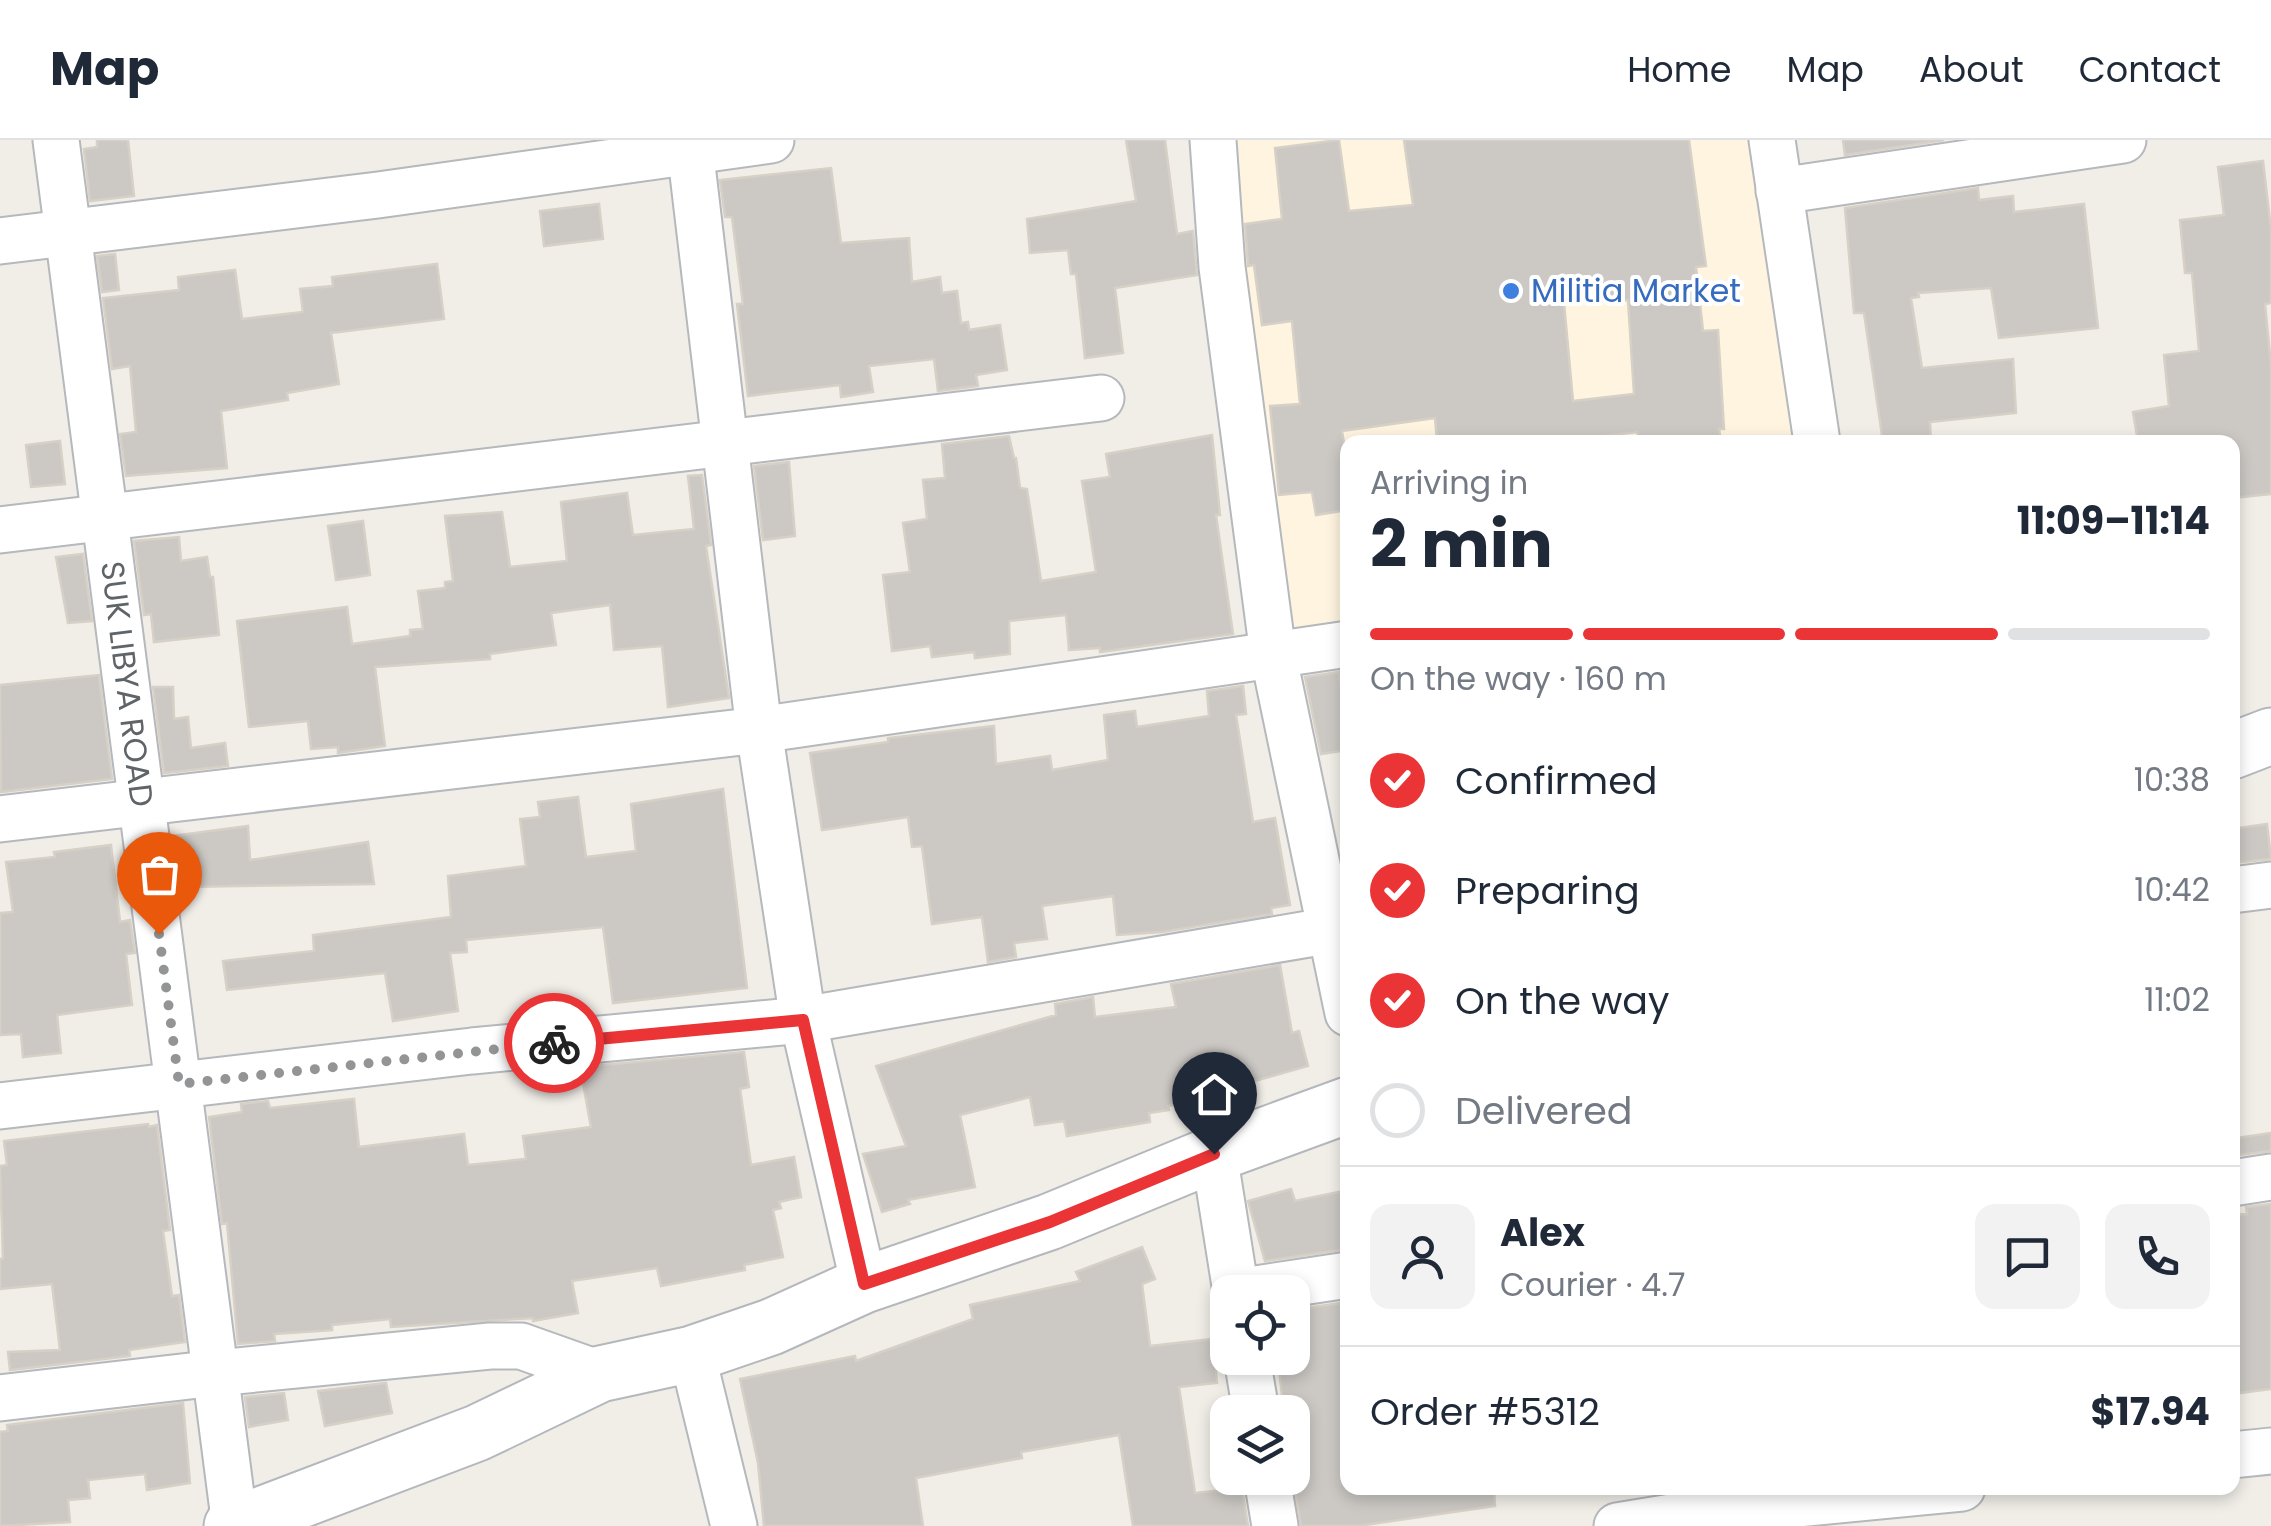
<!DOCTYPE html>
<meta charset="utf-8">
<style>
body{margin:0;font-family:Poppins,sans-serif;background:#f2f2f3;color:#1f2937;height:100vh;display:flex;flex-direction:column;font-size:38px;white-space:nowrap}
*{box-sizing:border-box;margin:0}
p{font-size:32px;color:#747a83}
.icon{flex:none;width:55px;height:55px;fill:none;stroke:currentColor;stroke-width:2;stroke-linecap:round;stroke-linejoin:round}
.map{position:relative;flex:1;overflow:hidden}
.sheet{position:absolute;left:1340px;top:295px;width:900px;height:1060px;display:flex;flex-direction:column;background:#fff;border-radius:20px;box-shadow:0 5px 15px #0003}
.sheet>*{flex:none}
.tools{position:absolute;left:1210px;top:1135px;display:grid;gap:20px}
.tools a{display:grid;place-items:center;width:100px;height:100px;border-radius:20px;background:#fff;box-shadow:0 5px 15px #0003;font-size:50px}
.pin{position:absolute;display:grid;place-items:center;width:85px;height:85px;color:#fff;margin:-102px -42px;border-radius:50% 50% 50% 0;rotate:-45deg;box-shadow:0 0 10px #0007}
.pin .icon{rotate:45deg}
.courier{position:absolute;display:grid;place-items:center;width:100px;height:100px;margin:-50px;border:8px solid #eb3436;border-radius:50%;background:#fff;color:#222;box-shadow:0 2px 12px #0007}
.summary em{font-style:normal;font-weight:700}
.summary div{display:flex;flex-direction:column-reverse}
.summary{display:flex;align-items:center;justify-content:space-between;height:170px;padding:0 30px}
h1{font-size:65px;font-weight:700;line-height:75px}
.bar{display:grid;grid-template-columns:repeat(4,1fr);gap:15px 10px;align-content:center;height:120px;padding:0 30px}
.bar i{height:12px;border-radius:8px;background:#e0e1e3}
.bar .on{background:#eb3436}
.bar p{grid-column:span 4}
.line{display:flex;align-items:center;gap:25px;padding:0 30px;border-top:2px solid #e0e1e3}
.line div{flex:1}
.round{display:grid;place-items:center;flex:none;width:105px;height:105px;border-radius:20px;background:#f2f2f3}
ol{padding:0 30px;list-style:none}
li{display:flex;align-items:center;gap:30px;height:110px}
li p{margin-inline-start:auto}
li .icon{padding:10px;border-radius:50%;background:#eb3436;color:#fff;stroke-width:4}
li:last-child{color:#747a83}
li i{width:55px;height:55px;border:5px solid #e0e1e3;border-radius:50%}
header{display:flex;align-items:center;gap:60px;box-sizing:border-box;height:140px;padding:0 50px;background:#fff;border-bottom:2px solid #e0e1e3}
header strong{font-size:48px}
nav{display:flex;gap:55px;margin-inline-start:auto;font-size:35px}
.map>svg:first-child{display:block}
.commercial{fill:#fef4e0}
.building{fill:#ccc9c5;stroke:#d6d0c6;stroke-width:2.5;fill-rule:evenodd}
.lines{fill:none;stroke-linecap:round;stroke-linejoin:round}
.minor-casing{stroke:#b5b8bc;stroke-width:49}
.secondary-casing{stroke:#b4b8bc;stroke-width:59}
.minor{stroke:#fff;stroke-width:45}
.secondary{stroke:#fff;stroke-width:55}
.done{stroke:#929495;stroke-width:10;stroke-dasharray:0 18}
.route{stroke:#eb3436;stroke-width:12}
.shop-dot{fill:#3f7fe0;stroke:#fff;stroke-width:4}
.labels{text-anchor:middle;stroke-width:8;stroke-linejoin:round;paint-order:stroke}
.shop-label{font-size:32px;fill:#366cbe;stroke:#fff;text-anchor:start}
.street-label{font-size:32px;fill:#5f6468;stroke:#fff}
</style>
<header>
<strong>Map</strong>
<nav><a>Home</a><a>Map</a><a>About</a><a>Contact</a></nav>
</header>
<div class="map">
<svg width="2271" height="1386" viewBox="0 0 2271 1386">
<rect width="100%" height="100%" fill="#f1eee8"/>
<!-- commercial -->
<path class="commercial" d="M1232,0H1754L1796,302H1348L1347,494L1284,502Z"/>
<!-- building -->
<g class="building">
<path d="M97,0H128L134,56L90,61L84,9L97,7Z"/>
<path d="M1126,0H1165L1177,94L1193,91L1197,135L1115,148L1123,213L1085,218L1076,134H1071L1068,110L1030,113L1027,79L1136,61Z"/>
<path d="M1339,0L1349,71L1413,65L1404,0H1689L1706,126L1696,127L1703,191L1718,190L1724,289H1719L1721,302H1640L1637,292L1554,302H1437L1435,278L1342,291L1348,329V370L1316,375L1312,352L1279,355L1270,266L1300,264L1292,181L1262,185L1254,125L1248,126L1245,84L1282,79L1275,8ZM1628,160L1634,254L1573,261L1564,163Z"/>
<path d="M1843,0H1944L1845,15Z"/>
<path d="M2263,21L2271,90V163L2265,164L2271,225V354L2232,358V302H2138L2133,272L2169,266L2164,215L2199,211L2192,133H2185L2180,80L2224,75L2218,27Z"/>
<path d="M831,28L841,103L909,98L912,142L940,137L942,153L957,151L961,183L968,182L969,190L1000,185L1007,230L976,235L978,246L938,251L934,219L869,226L873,252L841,257L840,245L748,256L737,164H743L732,77H725L720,40Z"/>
<path d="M1978,48L1979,60L2013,56L2014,72L2084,64L2098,188L1999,198L1991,148L1918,153L1919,157L1911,158L1922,228L2013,219L2016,273L1930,282L1931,302H1883L1864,173H1854L1845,68Z"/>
<path d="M599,64L603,99L544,106L540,71Z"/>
<path d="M115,114L119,150L102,152L97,116Z"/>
<path d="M437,124L444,179L331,193L339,244L287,253L288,260L221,271L227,328L126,336L120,294L136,292L130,226L112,229L103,158L179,150L178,137L235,130L242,179L303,172L300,149L333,146L332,137Z"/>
<path d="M1212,295L1220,375H1216L1233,494L1100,512V508L1069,510L1066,475L1009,481L1010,514L975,518L974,512L932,517L930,506L892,511L883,435L910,432L903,383L927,379L923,340L945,338L942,304L1009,296L1014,318H1016L1020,348L1027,349L1041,441L1096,432L1082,341L1110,337L1106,314Z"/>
<path d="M60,301L65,344L31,347L26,305Z"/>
<path d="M789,322L795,396L763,400L754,326Z"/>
<path d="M702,335L711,405L706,406L729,558L668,567L662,506L614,510L610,465L551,473L556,505L490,514V519L375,527L385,606L338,613V607L311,609L308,581L249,587L237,481L347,467L352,504L410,496V490L423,489L418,451L445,448V442L453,441L445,376L502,372L510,427L567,421L561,362L627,353L633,395L694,389L688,336Z"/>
<path d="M363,381L370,435L336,440L328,386Z"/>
<path d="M179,397L181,421L207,417L210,437H213L219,495L154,502L151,474L144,475L134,401Z"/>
<path d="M83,414L92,481L68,483L56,417Z"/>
<path d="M1339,532L1343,564L1348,563V610L1321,614L1305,537Z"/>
<path d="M99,535L112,639L1,652L0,545Z"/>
<path d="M1243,546L1246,574L1236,575L1253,682L1275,678L1290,765L1271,768L1272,774L1162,792L1117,795L1113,756L1042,766L1047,799L1014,803L1016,817L988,822L982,777L932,784L922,706L912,707L908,677L822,690L810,613L888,602V598L994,586L996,624L1050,616L1052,630L1108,620L1104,575L1135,571L1137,587L1209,576L1207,551Z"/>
<path d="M153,547H173L174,579L188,577L191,608L225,603L228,626L164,633Z"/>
<path d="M723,649L747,848L613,863L603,787L466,800L467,812L450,813L458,871L393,881L385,833L227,850L223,821L314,811L313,795L451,777L448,736L526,726L520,679L540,677L538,662L578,657L586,717L636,711L631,664Z"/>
<path d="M2267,684L2271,719L2232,723V689Z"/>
<path d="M248,686L250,720L368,702L374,744L179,747L172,696Z"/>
<path d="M111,705L120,782L130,780L135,813L126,814L132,865L57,875L61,913L23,917L21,894L0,895V773L13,772L6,722L55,717L54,712Z"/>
<path d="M1280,825L1292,893L1299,891L1308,926L1219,951L1220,956L1168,966L1169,970L1149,973L1150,982L1067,996L1064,981L1035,985L1030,957L960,975L975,1047L908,1060L910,1064L882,1072L863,1014L906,1006L876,926L1056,875L1055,864L1093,857L1095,877L1176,867L1171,844Z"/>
<path d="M744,912L749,947L740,949L751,1025L794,1017L801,1057L779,1062L781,1068L773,1070L783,1117L744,1125L745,1130L661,1146L657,1128L572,1141L578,1173L533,1181V1178L391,1187L390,1179L332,1185V1190L274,1194L275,1201L238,1204L227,1083L222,1084L209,977L242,972L241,964L268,961L270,968L354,959L359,1007L464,994L468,1025L526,1019L523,996L591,987L580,927Z"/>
<path d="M148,984L149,987L157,985L170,1090L163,1091L172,1156L179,1155L185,1202L129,1210L130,1216L10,1230L8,1212L60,1210L52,1144L0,1149V1119L3,1118L0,1026L7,1025L4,1001Z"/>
<path d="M2271,993V1011L2238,1015L2236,998Z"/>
<path d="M1291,1049L1295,1061L1348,1050V1109L1265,1121L1248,1061Z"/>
<path d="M2271,1064V1249L2232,1254V1097L2237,1096L2234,1075L2247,1074L2246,1067Z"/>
<path d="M1142,1107L1155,1139L1142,1144L1150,1206L1213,1199L1217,1243L1179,1247L1195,1353L1242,1348L1248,1386H1133L1119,1295L1021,1312L1022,1318L916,1338L923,1386H764L758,1323L740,1239L855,1216L856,1221L973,1179L970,1165L1080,1141L1076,1132Z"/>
<path d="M1348,1162V1348H1494L1495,1366L1358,1386H1301L1292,1332V1272H1284L1279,1230L1299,1228L1292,1170Z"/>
<path d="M386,1243L392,1273L325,1286L318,1251Z"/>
<path d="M284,1253L288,1280L249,1287L245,1257Z"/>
<path d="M183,1263L190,1343L147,1350L145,1334L88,1340L90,1358L68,1360L70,1382L0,1386V1292L8,1291L7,1285Z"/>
</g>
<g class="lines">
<defs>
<g id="minor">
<path d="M56,0L235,1386"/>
<path d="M689,0L759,590L803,880L864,1145"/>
<path d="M1213,0L1222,127L1273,514L1348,873"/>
<path d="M1772,0L1817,302"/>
<path d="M1779,51L2123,0"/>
<path d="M0,101L378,55L771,0"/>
<path d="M0,390L1101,258"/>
<path d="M0,679L759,590L1348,504"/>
<path d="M2232,750L2271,745"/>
<path d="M0,966L472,911L803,880L1332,790"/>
<path d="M1214,1014L1236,1152"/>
<path d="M2232,1043L2271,1037"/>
<path d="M1236,1152L1348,1135"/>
<path d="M692,1214L734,1386"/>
<path d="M1247,1218L1256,1272"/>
<path d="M0,1258L216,1233L490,1206H521L600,1234"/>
<path d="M2232,1315L2271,1311"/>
<path d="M1267,1338L1275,1386"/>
<path d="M1617,1386L1684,1375L1962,1348"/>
</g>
<g id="secondary">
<path d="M2232,611L2271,596"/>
<path d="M232,1386L477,1293L600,1234L692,1214L771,1187L864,1145L1049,1082L1214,1014L1348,965"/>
</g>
</defs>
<!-- minor casing -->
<use href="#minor" class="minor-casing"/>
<!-- secondary casing -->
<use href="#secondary" class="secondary-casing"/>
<!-- minor -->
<use href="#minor" class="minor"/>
<!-- secondary -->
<use href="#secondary" class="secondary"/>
</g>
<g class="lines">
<!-- done -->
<path class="done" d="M159,794L179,944L554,903"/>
<!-- route -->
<path class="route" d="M554,903L803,880L864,1144L1050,1082L1214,1014"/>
</g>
<!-- markers -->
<circle class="shop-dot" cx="1511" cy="151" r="10"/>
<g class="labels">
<!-- shop labels -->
<g class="shop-label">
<text x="1531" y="162">Militia Market</text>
</g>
<!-- street labels -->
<g class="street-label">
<text transform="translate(127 544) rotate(83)" y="11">SUK LIBYA ROAD</text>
</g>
</g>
</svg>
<div class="tools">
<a><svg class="icon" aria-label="locate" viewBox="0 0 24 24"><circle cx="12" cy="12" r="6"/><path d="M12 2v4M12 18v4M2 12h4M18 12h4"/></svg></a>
<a><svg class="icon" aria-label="layers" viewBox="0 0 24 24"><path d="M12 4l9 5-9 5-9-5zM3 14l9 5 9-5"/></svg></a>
</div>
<div class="pin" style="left:159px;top:794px;background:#ea580c"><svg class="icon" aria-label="bag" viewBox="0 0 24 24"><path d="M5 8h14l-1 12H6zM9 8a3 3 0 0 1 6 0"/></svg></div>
<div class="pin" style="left:1214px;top:1014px;background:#1f2937"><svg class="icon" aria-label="home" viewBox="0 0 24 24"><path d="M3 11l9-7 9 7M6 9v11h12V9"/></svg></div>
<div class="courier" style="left:554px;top:903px"><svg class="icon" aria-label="bike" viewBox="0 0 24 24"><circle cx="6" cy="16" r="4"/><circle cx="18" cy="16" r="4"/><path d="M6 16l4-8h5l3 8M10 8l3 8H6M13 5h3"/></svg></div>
<section class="sheet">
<div class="summary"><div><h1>2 min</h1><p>Arriving in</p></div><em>11:09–11:14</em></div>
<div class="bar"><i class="on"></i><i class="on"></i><i class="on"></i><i></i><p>On the way · 160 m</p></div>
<ol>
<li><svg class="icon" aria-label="check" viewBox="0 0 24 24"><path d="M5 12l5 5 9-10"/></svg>Confirmed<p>10:38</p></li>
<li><svg class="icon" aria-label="check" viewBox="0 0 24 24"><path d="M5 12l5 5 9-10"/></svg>Preparing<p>10:42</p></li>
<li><svg class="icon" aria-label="check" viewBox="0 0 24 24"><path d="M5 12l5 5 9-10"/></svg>On the way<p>11:02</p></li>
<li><i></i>Delivered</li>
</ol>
<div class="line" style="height:180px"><a class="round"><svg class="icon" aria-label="person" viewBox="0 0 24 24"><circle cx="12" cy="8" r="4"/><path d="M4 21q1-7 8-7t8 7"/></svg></a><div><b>Alex</b><p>Courier · 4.7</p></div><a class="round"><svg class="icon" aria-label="chat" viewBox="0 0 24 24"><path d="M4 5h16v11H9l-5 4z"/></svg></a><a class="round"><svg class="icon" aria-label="phone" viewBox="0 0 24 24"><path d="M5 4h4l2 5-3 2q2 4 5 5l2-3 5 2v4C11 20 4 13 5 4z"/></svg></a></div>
<div class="line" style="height:130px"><div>Order #5312</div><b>$17.94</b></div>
</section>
</div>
